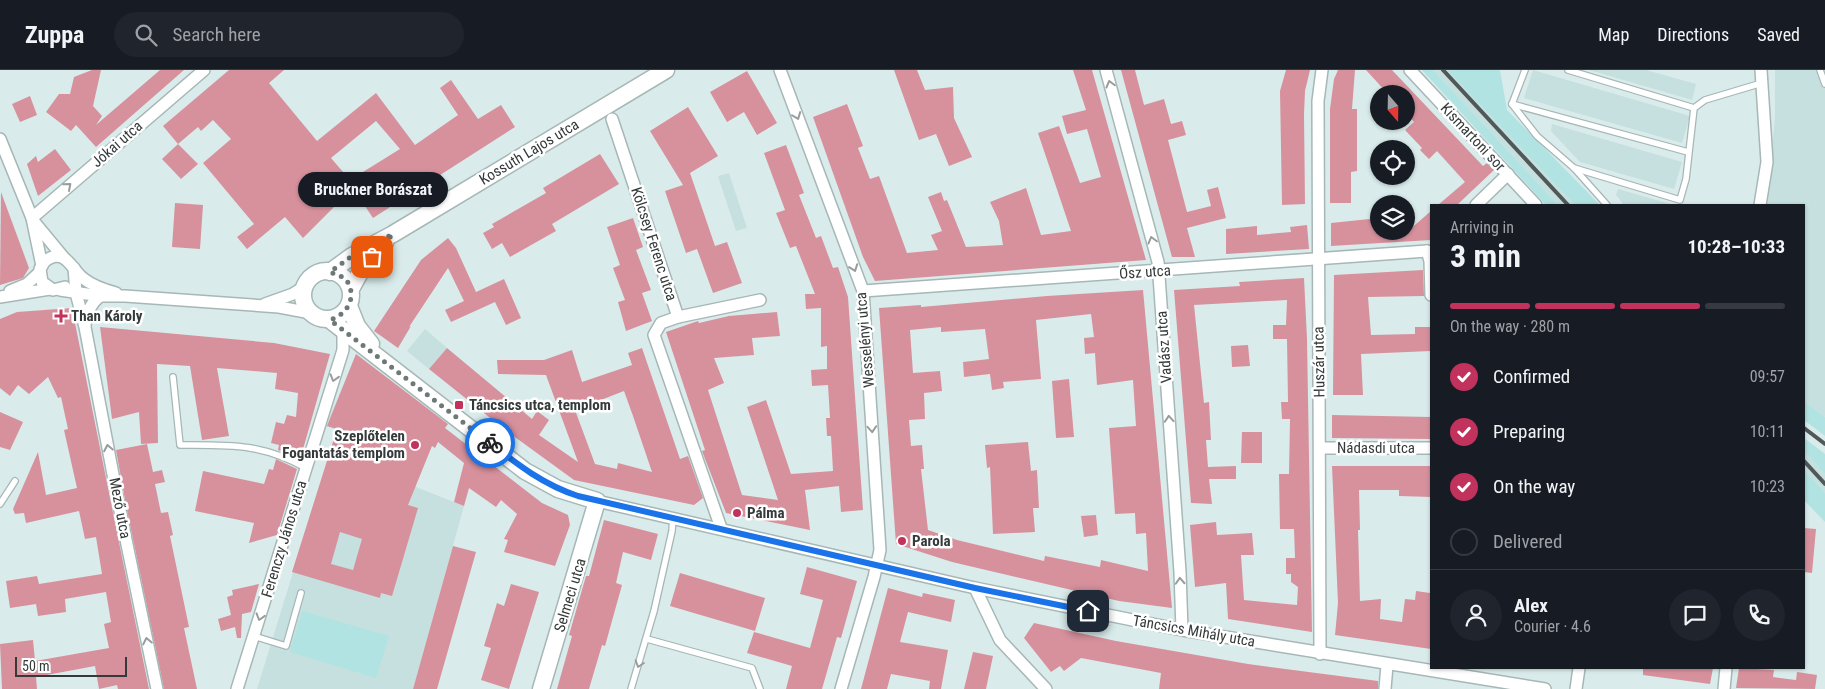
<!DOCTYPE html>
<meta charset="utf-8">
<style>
body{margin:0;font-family:"Roboto Condensed",sans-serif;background:#20242c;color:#f1f3f6;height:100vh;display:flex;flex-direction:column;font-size:19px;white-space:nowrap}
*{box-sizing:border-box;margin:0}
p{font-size:16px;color:#9ea1a6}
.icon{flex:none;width:28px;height:28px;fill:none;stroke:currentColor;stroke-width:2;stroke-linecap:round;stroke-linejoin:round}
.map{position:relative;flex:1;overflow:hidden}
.panel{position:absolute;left:1430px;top:134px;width:375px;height:465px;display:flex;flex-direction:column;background:#171b24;border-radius:0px;box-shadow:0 1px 4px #0004}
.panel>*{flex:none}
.needle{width:32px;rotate:160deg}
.buttons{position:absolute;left:1370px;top:15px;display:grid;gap:10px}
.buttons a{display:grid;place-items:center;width:45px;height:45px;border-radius:50%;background:#171b24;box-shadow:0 1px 4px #0004;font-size:25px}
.scale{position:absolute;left:15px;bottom:12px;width:112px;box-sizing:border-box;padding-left:5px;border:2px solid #333a39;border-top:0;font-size:14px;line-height:18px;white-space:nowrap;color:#333a39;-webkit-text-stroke:4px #fff;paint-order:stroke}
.pin{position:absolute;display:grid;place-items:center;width:42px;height:42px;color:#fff;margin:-21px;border-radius:10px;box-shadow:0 2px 8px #0006}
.courier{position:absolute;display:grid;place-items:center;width:50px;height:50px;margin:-25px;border:4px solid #1a73e8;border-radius:50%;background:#fff;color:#222;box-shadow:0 1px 6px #0007}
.bubble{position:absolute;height:35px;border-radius:18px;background:#171b24;box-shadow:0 1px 4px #0004;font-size:16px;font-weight:700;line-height:35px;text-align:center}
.overview em{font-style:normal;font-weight:700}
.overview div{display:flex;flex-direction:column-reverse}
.overview{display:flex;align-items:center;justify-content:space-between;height:85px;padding:0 20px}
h1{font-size:32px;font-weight:700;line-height:38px}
.bar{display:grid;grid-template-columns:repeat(4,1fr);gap:8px 5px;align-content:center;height:60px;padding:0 20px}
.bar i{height:6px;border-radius:4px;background:#363941}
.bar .selected{background:#c1325d}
.bar p{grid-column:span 4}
.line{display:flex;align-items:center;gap:12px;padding:0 20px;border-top:1px solid #363941}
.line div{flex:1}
.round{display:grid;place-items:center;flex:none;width:52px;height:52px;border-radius:26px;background:#20242c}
ol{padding:0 20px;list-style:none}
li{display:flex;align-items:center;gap:15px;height:55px}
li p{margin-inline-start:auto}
li .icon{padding:5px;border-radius:50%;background:#c1325d;color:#fff;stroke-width:4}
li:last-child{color:#9ea1a6}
li i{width:28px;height:28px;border:2px solid #363941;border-radius:50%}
header{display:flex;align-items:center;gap:30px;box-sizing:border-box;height:70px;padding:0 25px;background:#171b24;border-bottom:1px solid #363941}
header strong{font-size:24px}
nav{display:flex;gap:28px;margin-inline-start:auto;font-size:18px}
.search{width:350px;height:45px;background:#20242c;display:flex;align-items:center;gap:12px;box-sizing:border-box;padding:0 18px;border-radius:28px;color:#9ea1a6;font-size:19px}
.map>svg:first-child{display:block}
.built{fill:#c5e0df}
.green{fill:#b0e3e1}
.building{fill:#d7919d;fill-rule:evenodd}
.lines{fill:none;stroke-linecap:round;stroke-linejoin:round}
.lane-casing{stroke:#a6b7b6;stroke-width:8}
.street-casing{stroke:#a6b7b6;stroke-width:14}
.secondary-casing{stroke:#a6b7b6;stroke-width:19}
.lane{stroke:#fff;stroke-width:5.5}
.street{stroke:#fff;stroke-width:11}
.secondary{stroke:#fff;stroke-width:16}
.rail{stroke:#505958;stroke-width:4}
.oneway{stroke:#999c9c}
.done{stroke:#6d7877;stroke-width:5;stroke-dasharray:0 9}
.route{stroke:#1a73e8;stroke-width:6}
.poi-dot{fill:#c1325d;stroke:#fff;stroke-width:2}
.labels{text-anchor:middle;stroke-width:5;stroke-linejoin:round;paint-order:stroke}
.street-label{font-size:15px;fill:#333a39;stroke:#fff}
.poi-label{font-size:15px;font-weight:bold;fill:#333a39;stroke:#fff;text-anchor:start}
</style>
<header>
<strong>Zuppa</strong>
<div class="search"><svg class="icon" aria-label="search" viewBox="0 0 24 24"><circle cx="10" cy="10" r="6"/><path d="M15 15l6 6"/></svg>Search here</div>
<nav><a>Map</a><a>Directions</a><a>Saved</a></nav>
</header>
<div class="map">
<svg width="1825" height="619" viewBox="0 0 1825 619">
<rect width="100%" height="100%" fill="#d9eceb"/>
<!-- built -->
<g class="built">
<path d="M1433,0H1447L1575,135H1558Z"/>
<path d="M1533,0L1690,46L1682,73L1524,28Z"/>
<path d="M1589,0H1646L1696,14L1692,30Z"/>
<path d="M1775,0H1825V347L1804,331V135H1767L1775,47Z"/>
<path d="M1552,54L1682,92L1674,119L1580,92L1551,61Z"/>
<path d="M729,103L747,158L736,161L718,106Z"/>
<path d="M1618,119L1674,135H1624L1616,125Z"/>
<path d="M425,259L447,278L429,299L407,281Z"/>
<path d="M356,284L421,335L388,406L464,436L413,619H257L337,360L326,356Z"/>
<path d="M1804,381L1825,404V423L1804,400Z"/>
</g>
<!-- green -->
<g class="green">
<path d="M1422,0H1433L1558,135H1546Z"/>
<path d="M1447,0H1500L1507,40L1600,135H1575Z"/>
<path d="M1804,331L1825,347V366L1804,350Z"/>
<path d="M1804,368L1825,384V404L1804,381Z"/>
<path d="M1804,400L1825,423V452L1804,430Z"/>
<path d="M302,541L389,566L376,608L290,582Z"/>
</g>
<!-- building -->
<g class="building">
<path d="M92,0H101L93,36L102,46L96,55L160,0H184L96,77L76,55L71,61L46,42L59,24H70L74,7Z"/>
<path d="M229,0H284L269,13L317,71L376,23L415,75L458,45L440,18L451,10L478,49L501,35L515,57L373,148L353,118L303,168L285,147L247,179L237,167L254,154L203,93L231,69L213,50L201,61L198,57L178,74L163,56ZM376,51L400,79L350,110L331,88Z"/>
<path d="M894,0H917L925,20L953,17L954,48L972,87L949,96L936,64L919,70Z"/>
<path d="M1073,0H1092L1146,190L875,211L863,187L813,47L847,34L863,76L858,78L870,109L879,106L907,183L938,180L931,165L942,161L928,127L941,122L944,131L947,130L966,177L1003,175L999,151L990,132L1026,118L1041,165L1071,161L1038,63L1059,56L1080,113L1101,107L1087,59L1067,64L1062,46L1086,40Z"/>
<path d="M1121,0H1135L1144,35L1164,29L1171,54L1182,51L1186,65L1168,70L1187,142L1211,136L1207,120L1218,117L1226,148L1187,158L1195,187H1172Z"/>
<path d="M1286,0H1310L1305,21L1304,44L1305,134L1282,135L1280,21Z"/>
<path d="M1338,0H1355L1352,39H1357V101L1351,102V133H1330V39L1334,9Z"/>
<path d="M1366,0H1392L1483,96L1487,93L1494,100L1457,135H1438L1465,112L1437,81L1429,89L1420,80L1422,78L1405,60L1414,52L1406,43V24H1388Z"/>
<path d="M747,1L777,53L757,65L744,42L727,52L710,22Z"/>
<path d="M30,26L37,45L20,52L12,34Z"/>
<path d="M688,37L718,86L690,103L715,176L727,172L742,213L713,223L697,179L686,183L665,121L683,115L650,61Z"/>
<path d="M178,74L198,94L181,109L162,89Z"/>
<path d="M786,75L804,123L799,125L816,168L821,166L833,198L838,197L848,227L863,440L841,442L839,416L805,420L810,460L726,443L702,381L705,380L666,262L698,251L699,253L729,246L777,242L780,266L752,268L754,285L714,288L724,313L708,320L742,425L778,430L747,337L766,330L791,404L833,401L831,366H827L826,348H830L828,315L812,316L811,300L827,299V276L821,277V238L806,239L805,224H815L796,176L790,178L776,143L785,140L764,83Z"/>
<path d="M55,79L71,100L38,126L27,94L36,86L38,92Z"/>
<path d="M600,84L619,114L552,154L556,161L510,187L502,173L492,179L483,163L494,157L492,154L546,123L543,118Z"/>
<path d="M1,122L29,198L23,208L0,215Z"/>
<path d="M175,133L203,135L200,179L172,177Z"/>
<path d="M1431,141V170L1331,176V153L1379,148V161H1408Z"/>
<path d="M633,148L643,177L636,180L651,220L642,223L652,251L626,261L618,232L625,230L613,198L620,195L607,157Z"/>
<path d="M1307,155L1309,179L1226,184V159L1257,156V165L1291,162L1290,157Z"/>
<path d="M448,168L456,178L476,222L504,209L521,248L506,255L495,232L451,252L445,240L464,231L448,198L409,257L411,256L398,278L374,261L421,190Z"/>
<path d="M1423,200L1424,226L1368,227L1371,265L1415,264V257H1431V281L1361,284L1363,325H1333L1334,205Z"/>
<path d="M1304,208L1307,269L1312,562L1228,549L1226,513L1195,517L1190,455L1216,452L1217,465L1252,463L1254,485H1241L1244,530L1297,535L1298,517L1291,512V504H1286V488H1295L1294,459H1280L1279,404H1289L1290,349H1282L1281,332H1288L1287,269H1273V255H1286L1287,230L1194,235L1204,333L1209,332L1211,370H1206L1208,397L1236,396V409H1209L1212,434L1191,433L1174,220L1240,216L1239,212Z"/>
<path d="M1143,220L1172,538L1119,531L952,492L896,474L879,238L921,235V237L1047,226ZM1091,244L1094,267L1084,268L1085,284L1095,283L1097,315L1133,310L1136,356L1109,358L1115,444L1135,443L1136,464L1146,463L1148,501L1101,490L1100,497L1045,486L1044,491L957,470L928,460L921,399H924L922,375L911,376L909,350L925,349L924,323L942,321L940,301L913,303L910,260L941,257V262L985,259L989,289L963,292L964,307L990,304L992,320L1004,318L1003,312L1041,309L1036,250Z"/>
<path d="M72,238L112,438L149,619H118L117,615L99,619L95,596L36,607L37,619H2L0,574L33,570L35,591L109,578L104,554L111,552L106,522L65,529L66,542L38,546L36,534L10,538L6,511L37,506L39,514L102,504L96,467L85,469L79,441L26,453L24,443L15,444L13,439L38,382L46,425L77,418L64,360L68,359L61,327L58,328L48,307L29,324L18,315L10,326L0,318V249L17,242Z"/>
<path d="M100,257L274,273L330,284L300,390L278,380L279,375L271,373L276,352L284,354L287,345L296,347L298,323L275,319L277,303L217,298L229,366L202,370L190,296L157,294L158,373L141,374L139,342L112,349Z"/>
<path d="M1248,275L1250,296L1232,297L1231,276Z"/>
<path d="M447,278L532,349L537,341L549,350L539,365L578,392L546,305L498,304L497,290H544L572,280L582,312L632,295L628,283L642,278L680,389L688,386L703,428L694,435L574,410L504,359L429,299ZM624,321L633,346L652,402L618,393L617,399L595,394L575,340Z"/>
<path d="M356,284L448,354L445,358L542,433L568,445L570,455L555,496L504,482L508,470L504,469L517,444L501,430L496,437L469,418L464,436L454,432L464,393L438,372L435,378L432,376L408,435L418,438L392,526L381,523L380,528L292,502L337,359L327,356ZM340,462L362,469L353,500L331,494Z"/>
<path d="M1069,309L1074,367L1056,368L1052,311Z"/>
<path d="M0,342L23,352L10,380L0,377Z"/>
<path d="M1332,345L1431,347V369L1332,368Z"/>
<path d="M1242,362H1262V393H1241Z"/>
<path d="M1028,372L1031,401L1037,400L1039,438H1033L1035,462L993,464L990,397L987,398L985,375Z"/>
<path d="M147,374L153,402L162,400L165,412L155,414L161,443L168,442L173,465L170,466L189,557L184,558L197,619H164L126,435L116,380Z"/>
<path d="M276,389L297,399L277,465L249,473L254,453L195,441L203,401L264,414L269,399L273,400Z"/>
<path d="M1332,396H1431V427L1399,426V420H1359L1360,460H1358L1360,531L1381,529L1380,549L1402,552L1405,529L1415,530L1416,521L1430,523L1431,579L1335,565L1338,533Z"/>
<path d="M1096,445L1098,465L1084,467L1081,446Z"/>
<path d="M604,450L658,464L651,490L623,482L616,513L622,515L605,576L602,575L589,619H557L572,566L569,565L586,506H589Z"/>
<path d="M1804,458L1816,459L1812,503L1804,502Z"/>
<path d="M453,476L476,482L437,619H413Z"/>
<path d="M807,497L857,511L841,568L837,567L822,619H786L792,596L747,583L754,562L810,578L823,530L800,524Z"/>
<path d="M680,503L765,528L755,561L670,536Z"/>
<path d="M259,514L251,542L242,544L241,568H237L235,557L221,561L218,549L231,545L227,527L233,525L232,520Z"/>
<path d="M511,514L539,522L509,619L481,610L491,578L484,576L497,533L504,536Z"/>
<path d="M888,518L922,527L923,523L955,530L951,552L908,542L900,572L948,580L941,619H929L930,611L891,604L887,619H861Z"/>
<path d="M1034,553L1116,571L1248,594L1378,611V619H1159L1161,603L1081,588L1064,601L1060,596L1051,602L1024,568Z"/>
<path d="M973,582L993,586L986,619H964Z"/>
<path d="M1643,598H1713L1710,614L1643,605Z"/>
<path d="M1739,598L1774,600L1773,607L1796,610L1797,602L1817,605L1815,619L1736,618Z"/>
</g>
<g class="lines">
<defs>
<g id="lane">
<path d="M1568,0L1694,38"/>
<path d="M1820,0L1825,14"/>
<path d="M1512,34L1688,82"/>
<path d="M1512,34L1537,66L1574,98L1607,135"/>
<path d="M1512,34L1525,0"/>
<path d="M1574,98L1680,130L1686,109L1694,38L1705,30L1762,13"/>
<path d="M173,307L180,375C229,375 261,373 306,398"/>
<path d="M0,434L15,411"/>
<path d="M254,566L286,576L301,523"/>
<path d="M647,569L752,598L760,619"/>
<path d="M631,619L654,541L672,461L673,447"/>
</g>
<g id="street">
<path d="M780,0L863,221L880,480L874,507L841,619"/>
<path d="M1106,0L1158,192L1180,502L1182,560"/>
<path d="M1410,0L1536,135"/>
<path d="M612,49L678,247"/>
<path d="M0,69L32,148L42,196"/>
<path d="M1476,135L1508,104"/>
<path d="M1760,135L1767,92L1761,0"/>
<path d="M32,148L204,0"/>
<path d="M35,153L64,188"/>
<path d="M1427,181L1430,191L1431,225"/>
<path d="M74,198L76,223L85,257L119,436L157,619"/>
<path d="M65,217L53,220L42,212L40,199C42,194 45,190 50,188C67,180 73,202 84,209C93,216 105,220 116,223"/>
<path d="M60,220L100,226H125L279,237L311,243"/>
<path d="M10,221L27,214L40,202"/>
<path d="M863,221L1427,181"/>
<path d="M0,227L50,219"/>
<path d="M265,234L293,224L304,217"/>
<path d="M85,255C86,243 90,234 100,226"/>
<path d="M1320,378H1431"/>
<path d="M597,431L975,518L1182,560L1545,619"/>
<path d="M721,458L654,265L661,253L678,247L760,230"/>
<path d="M975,518L1000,570L1046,619"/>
<path d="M1320,584L1318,31L1322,0"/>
<path d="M237,619L343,280V261"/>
<path d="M1385,619L1387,595"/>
<path d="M1576,619L1579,598"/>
<path d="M1724,619L1726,598"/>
</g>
<g id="secondary">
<circle cx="327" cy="225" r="24"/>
<path d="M330,202L352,186L393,164L666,0"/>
<path d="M351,219L362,199L385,173"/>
<path d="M349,236L357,256L371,274"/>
<path d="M330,250L525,401L558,419L597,431L541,619"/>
</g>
</defs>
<!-- lane casing -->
<use href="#lane" class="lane-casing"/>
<!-- street casing -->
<use href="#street" class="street-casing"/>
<!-- secondary casing -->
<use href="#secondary" class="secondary-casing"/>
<!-- lane -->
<use href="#lane" class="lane"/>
<!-- street -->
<use href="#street" class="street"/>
<!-- secondary -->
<use href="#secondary" class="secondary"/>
<!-- rail -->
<g class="rail">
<path d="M1443,0L1568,135"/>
<path d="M1804,358L1825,374"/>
<path d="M1804,391L1825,414"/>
</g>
</g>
<!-- one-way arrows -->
<defs><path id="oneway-chevron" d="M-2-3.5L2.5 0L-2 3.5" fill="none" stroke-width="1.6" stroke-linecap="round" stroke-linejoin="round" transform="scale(1.25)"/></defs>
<g class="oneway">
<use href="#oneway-chevron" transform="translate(1110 14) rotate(-105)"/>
<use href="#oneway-chevron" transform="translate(797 46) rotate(69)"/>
<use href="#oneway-chevron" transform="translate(68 116) rotate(-41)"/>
<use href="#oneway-chevron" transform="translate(1152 170) rotate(-105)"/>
<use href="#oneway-chevron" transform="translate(854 198) rotate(70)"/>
<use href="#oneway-chevron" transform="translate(334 308) rotate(107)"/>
<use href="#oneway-chevron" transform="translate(1169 349) rotate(-94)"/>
<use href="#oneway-chevron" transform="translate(872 359) rotate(86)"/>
<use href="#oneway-chevron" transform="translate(108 378) rotate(-101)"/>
<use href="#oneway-chevron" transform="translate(1180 511) rotate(-93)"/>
<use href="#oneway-chevron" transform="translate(260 547) rotate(107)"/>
<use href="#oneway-chevron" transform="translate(147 571) rotate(-102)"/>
<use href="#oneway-chevron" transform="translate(639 594) rotate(108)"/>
</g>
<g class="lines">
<!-- done -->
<path class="done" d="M372,187L393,164L352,186L330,202L345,208C358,225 349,244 330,250L490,373"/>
<!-- route -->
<path class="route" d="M490,373C518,395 544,415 578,426L975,518L1088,541"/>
</g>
<!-- markers -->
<g class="poi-dot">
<path d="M58.5 238.5h5v5h5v5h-5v5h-5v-5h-5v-5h5z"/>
<rect x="454" y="330" width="10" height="10" rx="2.5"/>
<circle cx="415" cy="375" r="5"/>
<circle cx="737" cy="443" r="5"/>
<circle cx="902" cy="471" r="5"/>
</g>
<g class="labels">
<!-- street labels -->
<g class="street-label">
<text transform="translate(1473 67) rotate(47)" y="5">Kismartoni sor</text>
<text transform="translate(117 74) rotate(-41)" y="5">Jókai utca</text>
<text transform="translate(529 82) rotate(-31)" y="5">Kossuth Lajos utca</text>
<text transform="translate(654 174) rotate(72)" y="5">Kölcsey Ferenc utca</text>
<text transform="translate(1145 202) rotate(-4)" y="5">Ősz utca</text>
<text transform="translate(865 270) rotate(-95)" y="5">Wesselényi utca</text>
<text transform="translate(1164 277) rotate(-94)" y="5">Vadász utca</text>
<text transform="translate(1319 292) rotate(-91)" y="5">Huszár utca</text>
<text x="1376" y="383">Nádasdi utca</text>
<text transform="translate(120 438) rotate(79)" y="5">Mező utca</text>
<text transform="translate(284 469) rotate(-73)" y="5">Ferenczy János utca</text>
<text transform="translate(570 525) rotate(-73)" y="5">Selmeci utca</text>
<text transform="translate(1194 561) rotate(10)" y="5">Táncsics Mihály utca</text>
</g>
<!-- poi labels -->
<g class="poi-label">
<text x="71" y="251">Than Károly</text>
<text x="469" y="340">Táncsics utca, templom</text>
<text x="405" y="371" text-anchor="end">Szeplőtelen<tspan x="405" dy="17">Fogantatás templom</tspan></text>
<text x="747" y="448">Pálma</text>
<text x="912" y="476">Parola</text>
</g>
</g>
</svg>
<div class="buttons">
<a><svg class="needle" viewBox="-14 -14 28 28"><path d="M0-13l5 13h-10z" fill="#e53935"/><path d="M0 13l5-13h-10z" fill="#9ea1a6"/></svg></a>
<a><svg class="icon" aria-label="locate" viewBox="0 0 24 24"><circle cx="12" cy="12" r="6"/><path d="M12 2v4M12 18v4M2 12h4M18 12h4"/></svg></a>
<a><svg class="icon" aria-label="layers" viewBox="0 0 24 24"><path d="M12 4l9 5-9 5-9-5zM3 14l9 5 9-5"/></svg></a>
</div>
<div class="scale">50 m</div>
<div class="pin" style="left:372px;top:187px;background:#ea580c"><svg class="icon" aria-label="bag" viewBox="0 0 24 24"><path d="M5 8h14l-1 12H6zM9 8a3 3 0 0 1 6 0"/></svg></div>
<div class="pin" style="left:1088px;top:541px;background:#1f2937"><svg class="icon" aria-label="home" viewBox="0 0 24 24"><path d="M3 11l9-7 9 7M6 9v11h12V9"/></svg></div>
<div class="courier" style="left:490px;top:373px"><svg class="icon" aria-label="bike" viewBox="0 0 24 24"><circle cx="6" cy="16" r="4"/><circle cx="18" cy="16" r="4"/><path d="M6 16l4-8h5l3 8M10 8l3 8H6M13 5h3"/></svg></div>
<div class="bubble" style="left:298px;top:102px;width:150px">Bruckner Borászat</div>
<section class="panel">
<div class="overview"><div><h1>3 min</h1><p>Arriving in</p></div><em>10:28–10:33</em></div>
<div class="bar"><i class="selected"></i><i class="selected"></i><i class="selected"></i><i></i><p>On the way · 280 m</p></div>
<ol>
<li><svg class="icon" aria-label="check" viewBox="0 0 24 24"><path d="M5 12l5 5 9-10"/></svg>Confirmed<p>09:57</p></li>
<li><svg class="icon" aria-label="check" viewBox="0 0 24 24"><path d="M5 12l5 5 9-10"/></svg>Preparing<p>10:11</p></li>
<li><svg class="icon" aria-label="check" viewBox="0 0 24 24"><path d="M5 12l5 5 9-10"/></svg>On the way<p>10:23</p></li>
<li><i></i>Delivered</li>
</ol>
<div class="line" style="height:90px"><a class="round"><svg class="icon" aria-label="person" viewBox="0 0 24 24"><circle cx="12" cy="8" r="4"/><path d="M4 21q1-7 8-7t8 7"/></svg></a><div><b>Alex</b><p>Courier · 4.6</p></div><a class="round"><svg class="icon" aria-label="chat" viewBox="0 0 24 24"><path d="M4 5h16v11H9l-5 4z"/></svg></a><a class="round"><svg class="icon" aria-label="phone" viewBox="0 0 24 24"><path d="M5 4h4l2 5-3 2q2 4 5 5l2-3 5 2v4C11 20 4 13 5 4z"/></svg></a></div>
</section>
</div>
